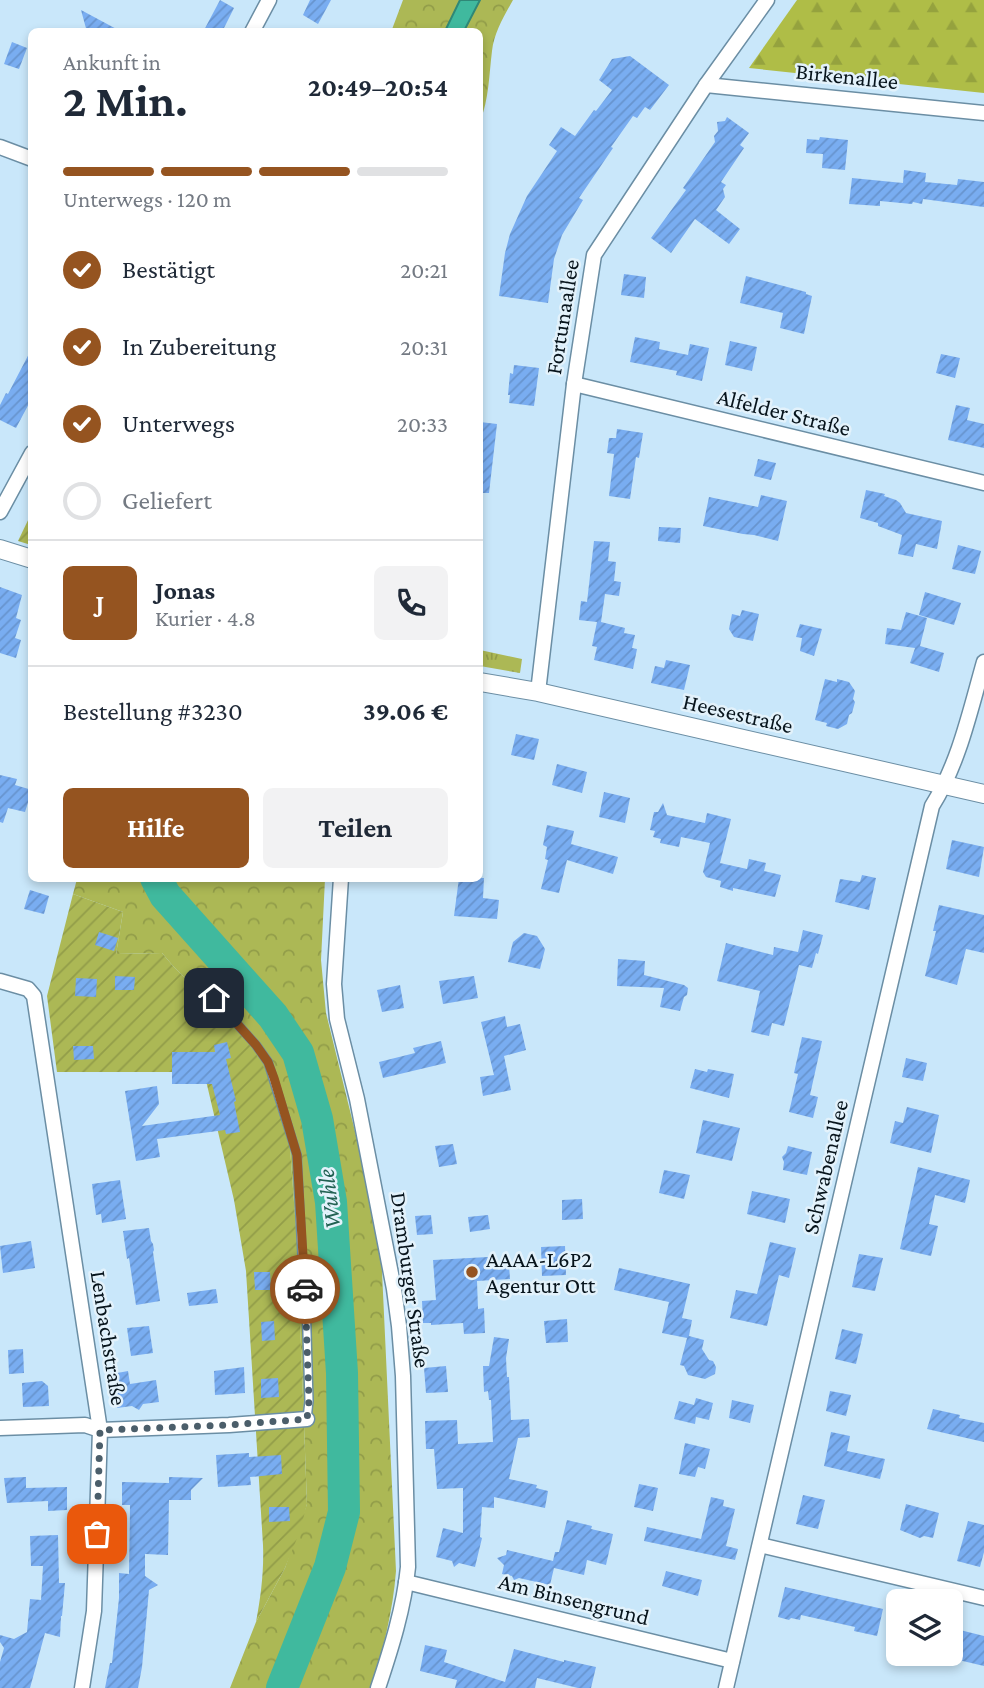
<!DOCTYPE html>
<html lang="de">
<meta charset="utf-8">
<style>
body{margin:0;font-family:"Crimson Pro",serif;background:#f2f2f3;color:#1f2937;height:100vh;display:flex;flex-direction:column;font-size:26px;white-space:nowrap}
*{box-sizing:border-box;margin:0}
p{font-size:23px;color:#747a83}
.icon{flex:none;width:38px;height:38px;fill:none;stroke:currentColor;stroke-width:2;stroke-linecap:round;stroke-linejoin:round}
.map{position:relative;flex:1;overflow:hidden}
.panel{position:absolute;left:28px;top:28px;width:455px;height:854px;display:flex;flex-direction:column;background:#fff;border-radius:10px;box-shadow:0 4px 10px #0003}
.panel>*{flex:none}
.fabs{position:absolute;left:886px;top:1589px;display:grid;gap:14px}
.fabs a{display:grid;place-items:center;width:77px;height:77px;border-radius:10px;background:#fff;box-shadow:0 4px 10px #0003;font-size:35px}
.pin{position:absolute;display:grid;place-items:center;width:60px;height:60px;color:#fff;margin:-30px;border-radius:14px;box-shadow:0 4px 10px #0006}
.courier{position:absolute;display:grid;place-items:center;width:70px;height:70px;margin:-35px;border:5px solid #955420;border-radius:50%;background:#fff;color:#222;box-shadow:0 2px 9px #0007}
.overview em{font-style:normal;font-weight:700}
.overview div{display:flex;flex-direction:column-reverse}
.overview{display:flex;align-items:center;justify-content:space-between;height:119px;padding:0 35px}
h1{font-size:46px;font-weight:700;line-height:52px}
.bar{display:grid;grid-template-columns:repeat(4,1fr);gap:10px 7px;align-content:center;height:84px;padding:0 35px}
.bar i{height:9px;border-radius:5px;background:#e0e1e3}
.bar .current{background:#955420}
.bar p{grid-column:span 4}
.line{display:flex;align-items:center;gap:18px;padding:0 35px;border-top:2px solid #e0e1e3}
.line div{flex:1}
.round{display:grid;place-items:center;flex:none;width:74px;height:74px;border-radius:10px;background:#f2f2f3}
ol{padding:0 35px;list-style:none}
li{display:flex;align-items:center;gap:21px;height:77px}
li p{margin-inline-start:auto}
li .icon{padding:7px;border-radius:50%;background:#955420;color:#fff;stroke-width:4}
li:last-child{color:#747a83}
li i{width:38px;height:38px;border:4px solid #e0e1e3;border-radius:50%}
.primary-button{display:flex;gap:14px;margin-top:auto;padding:14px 35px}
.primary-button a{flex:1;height:80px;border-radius:10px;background:#955420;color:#fff;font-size:28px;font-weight:700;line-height:80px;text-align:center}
.primary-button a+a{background:#f2f2f3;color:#1f2937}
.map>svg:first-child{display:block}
.grass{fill:url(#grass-tufts)}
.forest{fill:url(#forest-firs)}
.park{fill:url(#park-crowns)}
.garden{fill:url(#garden-furrows)}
.water{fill:#40b99e;stroke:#2f8877;stroke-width:2}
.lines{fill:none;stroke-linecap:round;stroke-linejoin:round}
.river{stroke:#40b99e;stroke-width:32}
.building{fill:url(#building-hatch)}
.service-casing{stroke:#6b8ea4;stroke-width:10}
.minor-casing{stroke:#6b8ea4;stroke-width:17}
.tertiary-casing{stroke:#6b8ea4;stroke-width:20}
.service{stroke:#fff;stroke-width:7}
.minor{stroke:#fff;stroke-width:14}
.tertiary{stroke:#fff;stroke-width:18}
.done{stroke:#4b5e6a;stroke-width:7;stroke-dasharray:0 12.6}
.route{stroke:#955420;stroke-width:9}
.poi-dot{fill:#955420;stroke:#e3f2fb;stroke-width:2.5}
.labels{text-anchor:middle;stroke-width:5;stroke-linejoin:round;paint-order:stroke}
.street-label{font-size:23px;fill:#07141c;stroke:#e3f2fb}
.poi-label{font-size:23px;fill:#07141c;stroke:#e3f2fb;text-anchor:start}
.water-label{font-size:24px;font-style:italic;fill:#216152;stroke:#e3f2fb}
</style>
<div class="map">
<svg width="984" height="1688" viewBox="0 0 984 1688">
<defs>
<pattern id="grass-tufts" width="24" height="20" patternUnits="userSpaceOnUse" patternTransform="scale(1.75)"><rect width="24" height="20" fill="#acb855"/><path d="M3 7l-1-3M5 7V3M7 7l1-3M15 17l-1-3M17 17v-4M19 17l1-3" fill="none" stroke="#929d49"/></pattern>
<pattern id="forest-firs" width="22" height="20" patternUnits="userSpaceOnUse" patternTransform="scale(1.75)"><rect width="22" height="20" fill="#afbd47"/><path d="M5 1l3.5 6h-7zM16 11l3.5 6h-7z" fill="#95a23e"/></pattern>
<pattern id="park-crowns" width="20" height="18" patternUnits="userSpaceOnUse" patternTransform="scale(1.75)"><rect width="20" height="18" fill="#acb855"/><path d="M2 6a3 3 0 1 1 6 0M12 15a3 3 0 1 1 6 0" fill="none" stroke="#929d49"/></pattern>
<pattern id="garden-furrows" width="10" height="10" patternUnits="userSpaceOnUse" patternTransform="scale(1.75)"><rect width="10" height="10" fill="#acb855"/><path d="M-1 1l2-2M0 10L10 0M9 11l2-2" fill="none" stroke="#929d49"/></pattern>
<pattern id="building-hatch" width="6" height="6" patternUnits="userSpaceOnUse" patternTransform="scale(1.75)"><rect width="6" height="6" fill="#79adf1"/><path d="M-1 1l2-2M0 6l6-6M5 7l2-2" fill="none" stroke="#6794ce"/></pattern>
</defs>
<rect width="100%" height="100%" fill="#c9e7fa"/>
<!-- grass -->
<path class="grass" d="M480,650L522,659L520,673L480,666Z"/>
<!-- forest -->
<path class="forest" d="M797,0H984V93L749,68Z"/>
<!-- park -->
<g class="park">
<path d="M403,0H460L445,31L391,32Z"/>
<path d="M480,0H513C504,16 494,33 492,51C489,75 489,99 480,122V32H464Z"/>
<path d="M77,879H325L321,960L326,1013L378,1225L381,1250L396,1571C393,1611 383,1649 372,1688H230L256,1622L285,1568L307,1504L297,1243L289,1134L247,1039L173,966L162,953L116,954L123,912L73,894Z"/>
</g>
<!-- garden -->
<g class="garden">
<path d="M31,514V545L18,541Z"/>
<path d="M73,894L123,912L116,954L162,953L173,966L247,1039L266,1071L289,1134L297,1243L307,1504L300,1531L285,1568L256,1622C261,1596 264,1571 263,1545L246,1271L234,1200L204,1072H57L47,996Z"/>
</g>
<!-- water -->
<path class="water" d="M460,0H480L464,31H445Z"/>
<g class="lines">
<!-- river -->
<path class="river" d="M156,878L165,895L273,1016L298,1053L317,1119L331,1202L342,1373L344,1512L330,1567L282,1688"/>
</g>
<!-- building -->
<g class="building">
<path d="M220,0L234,8L222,32H203Z"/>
<path d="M310,0H331L318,24L303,15Z"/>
<path d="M81,10L122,32H87Z"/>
<path d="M12,42L27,48L19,69L4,64Z"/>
<path d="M630,56L669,85L650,110L645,107L637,118L633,116L611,147L613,148L579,198L583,200L562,235L554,259L548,303L499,296L505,253L510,234L527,196L557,151L549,145L561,127L575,136L594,110L596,111L612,90L599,80L612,59Z"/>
<path d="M727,117L749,133L740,145L744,148L721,182L726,185L723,189L725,197L716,210L740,229L729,244L695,219L671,253L651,238L686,190L683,188L715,142L714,136L718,131L717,122L725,121Z"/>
<path d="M820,137L848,140L845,170L822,168L823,154L806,153L807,139L819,140Z"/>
<path d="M904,170L926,173L925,182L957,185L958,179L984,182V207L923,199L922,204L913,202L912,204L880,201V206L849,204L852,178L903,183Z"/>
<path d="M624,274L646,277L644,298L621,295Z"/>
<path d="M746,276L806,292V294L812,296L804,334L780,328L783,313L740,303Z"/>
<path d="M635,337L660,342L659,349L688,355L690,344L709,348L702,381L676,375L677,371L630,362Z"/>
<path d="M730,341L757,347L752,371L725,365Z"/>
<path d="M32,348V398L16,428L0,420V405L6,393L8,394Z"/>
<path d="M941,354L960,358L955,378L936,373Z"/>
<path d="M514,365L539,368L534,406L509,403L510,395H508L510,373L513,374Z"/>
<path d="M956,405L970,408L967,420L984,424V448L948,440Z"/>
<path d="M480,422L497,424L489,493H480Z"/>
<path d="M617,429L643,433L639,458L636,457L630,499L609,496L614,454L607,453L609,438H616Z"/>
<path d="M758,459L776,463L771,480L754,476Z"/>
<path d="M866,490L885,494L884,496L896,500L900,503L906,513L942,521L937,549L916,544L913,557L898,554L902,535L878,526V523L860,518Z"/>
<path d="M761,495L787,501L778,541L754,535L743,534L703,526L709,497L758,507Z"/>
<path d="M659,527L681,528L680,543L658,541Z"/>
<path d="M594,541L610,542L608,561L616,562L614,581L621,582L619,596L605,594L601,622L625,628L624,633L635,635L632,648L637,649L633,669L594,660L597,647L592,646L597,622L579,620L581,601L587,602Z"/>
<path d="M958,545L981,551L975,574L952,569Z"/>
<path d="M0,587L22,595L16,618L21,620L15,638L21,640L16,658L0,653Z"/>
<path d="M925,592L961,603L954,625L919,615Z"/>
<path d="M742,610L759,614L753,641L734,637L729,629L732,614L740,616Z"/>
<path d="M906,612L927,618L920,646L944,653L939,672L910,663L915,648L885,644L887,628L901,630Z"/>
<path d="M800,624L822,629L814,656L800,651L802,638L796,637Z"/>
<path d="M666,660L690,665L684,690L651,683L655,666L664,668Z"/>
<path d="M825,679L837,682V679L849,682L855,691L853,699L855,702L852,713L849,715L847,724L838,729L826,726L827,723L815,720Z"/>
<path d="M516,734L539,739L534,760L511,755Z"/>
<path d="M557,764L587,772L582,793L552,785Z"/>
<path d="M0,775L17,779L15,785L32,790L25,812L8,808L3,823L0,822Z"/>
<path d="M604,792L630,798L625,823L599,817Z"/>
<path d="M663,803L667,815L705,823L707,813L731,819L720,863L747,869L749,859L766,863L764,871L781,875L775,897L733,888V891L720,887L721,881L706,877L703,872L710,843L681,837L679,847L660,843L661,839L653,837L655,831L650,830L654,812H658Z"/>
<path d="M547,825L574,831L571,844L618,857L613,874L567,860L559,893L541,889L548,860L545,859L547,847L543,845Z"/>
<path d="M952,840L984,847L979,877L946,869Z"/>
<path d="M862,875L876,878L869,910L835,902L840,879L860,882Z"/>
<path d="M459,878H484L483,898L499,900L497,919L454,916Z"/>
<path d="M30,890L49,896L44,914L24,909Z"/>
<path d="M939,905L984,915V953L966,949L957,985L925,976L936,931H933Z"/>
<path d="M803,930L823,935L818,954L816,953L812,968L799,965L784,1026L772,1023L769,1036L751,1032L760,991L717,981L726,943L773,955L774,947L798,952Z"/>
<path d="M99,932L118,938L114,951L95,945Z"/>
<path d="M524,933L537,936L545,949L540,969L508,962L513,942Z"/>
<path d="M618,959L645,961L644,975L684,985L688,988L687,995L684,997L680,1011L660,1007L664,988L617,986Z"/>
<path d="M115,976L135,977L134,990H115Z"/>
<path d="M474,976L478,998L443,1004L439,981Z"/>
<path d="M76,978L97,979L96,997L75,996Z"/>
<path d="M400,985L404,1008L382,1012L377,990Z"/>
<path d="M505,1016L507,1027L520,1024L526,1050L504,1056L511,1090L483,1096L480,1077L494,1075L481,1022Z"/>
<path d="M802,1037L822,1041L810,1095L818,1097L813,1118L789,1112L798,1074L794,1073Z"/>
<path d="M441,1041L446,1063L383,1078L379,1062L415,1053L413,1048Z"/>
<path d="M227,1042L231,1058L226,1059L236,1101L234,1102L240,1132L226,1134L225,1130L157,1139L160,1157L136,1161L125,1091L157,1086L159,1104L142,1126L220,1115L212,1084H172V1052H215L214,1045Z"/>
<path d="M73,1046H93L94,1059L74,1060Z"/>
<path d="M906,1058L927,1063L923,1081L902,1077Z"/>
<path d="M695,1069L707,1072L708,1069L734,1074L729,1098L690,1088Z"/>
<path d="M907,1107L939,1115L931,1153L890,1143L895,1121L903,1123Z"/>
<path d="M703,1120L740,1128L732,1161L696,1153Z"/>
<path d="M453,1144L457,1164L439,1167L435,1146Z"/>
<path d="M788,1146L812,1152L807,1175L783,1170L784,1162L782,1157L786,1153Z"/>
<path d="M918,1167L970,1180L965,1203L935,1195L929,1224L938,1226L931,1256L900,1249Z"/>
<path d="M664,1170L690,1175L684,1199L659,1193Z"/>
<path d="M120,1180L126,1219L102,1223L101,1214L96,1215L92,1184Z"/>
<path d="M752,1191L790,1199L785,1223L747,1214Z"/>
<path d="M582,1199L583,1219L562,1220V1200Z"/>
<path d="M431,1215L433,1234L417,1235L415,1216Z"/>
<path d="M488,1215L490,1229L470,1232L468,1217Z"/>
<path d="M149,1228L151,1241L153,1244L154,1250L153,1252L160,1301L136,1305L129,1258L127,1259L123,1231Z"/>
<path d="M31,1241L35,1268L3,1273L0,1246Z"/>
<path d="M770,1242L796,1248L789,1278L779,1275L767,1326L730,1318L736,1290L757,1294Z"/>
<path d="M565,1246L566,1275L542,1276L541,1247Z"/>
<path d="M859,1254L883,1258L875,1291L852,1287Z"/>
<path d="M488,1257V1266L509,1265L510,1279L477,1281L478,1309L484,1308L485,1333L464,1334L463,1323L431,1325V1323H423L422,1301L436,1300L433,1260Z"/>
<path d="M619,1268L690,1284L682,1318L692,1320L689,1336L704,1340L702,1349L709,1360L713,1361L716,1367L715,1374L705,1379L688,1375L684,1366L680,1365L687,1338L662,1333L669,1302L614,1290Z"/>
<path d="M254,1272H270L271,1290H255Z"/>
<path d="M216,1289L218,1303L189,1306L187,1293Z"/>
<path d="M567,1319L568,1342L546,1343L544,1321Z"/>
<path d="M274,1321L275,1340L262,1341L261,1322Z"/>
<path d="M149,1326L153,1353L131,1356L127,1328Z"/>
<path d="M842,1329L863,1334L856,1364L835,1359Z"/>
<path d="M494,1337L509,1339L506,1358L507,1377H509L511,1420L529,1419L530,1437L518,1438L509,1479L537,1485L536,1488L548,1491L545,1508L494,1497V1508L482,1507L480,1537L482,1538L475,1567L459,1563L454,1567L452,1561L436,1557L443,1528L463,1533V1488L437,1489L434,1449H426L425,1421L457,1420L458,1444L493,1442L491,1400H489L488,1391L484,1392L483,1366H489Z"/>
<path d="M23,1349L24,1373L9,1374L8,1350Z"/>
<path d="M446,1366L448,1392L426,1393L424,1368Z"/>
<path d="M244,1367L245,1393L215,1395L214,1371Z"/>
<path d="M128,1371L130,1384L156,1380L159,1402L143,1404L139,1410L132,1406L117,1408L112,1374Z"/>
<path d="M278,1378L279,1397L261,1398V1379Z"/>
<path d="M42,1381L48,1386L49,1406L23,1407L22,1383Z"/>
<path d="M830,1391L851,1395L846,1416L826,1411Z"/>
<path d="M696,1398L713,1403L709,1420L696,1417L695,1424L674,1419L679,1401L694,1405Z"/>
<path d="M732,1400L754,1405L750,1423L729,1418Z"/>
<path d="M933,1409L960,1415L959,1418L984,1423V1442L927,1429Z"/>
<path d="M831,1432L850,1436L847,1451L885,1459L880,1479L824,1466Z"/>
<path d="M685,1443L710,1449L705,1469L698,1467L695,1477L679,1474Z"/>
<path d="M249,1453V1457L281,1455L282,1474L250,1477L251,1485L218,1487L216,1455Z"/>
<path d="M26,1477V1488L67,1487V1510L48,1511V1501L7,1503L4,1478Z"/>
<path d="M169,1477L203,1478L191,1490V1500H169L168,1555L145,1554V1576L158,1585L149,1590L142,1667L138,1688H105L110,1663H112L119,1598V1573L129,1574L130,1505H122V1482L169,1483Z"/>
<path d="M639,1484L658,1488L653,1511L634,1507Z"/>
<path d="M803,1495L825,1500L818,1529L796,1524Z"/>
<path d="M711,1497L724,1500L723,1506L735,1509L726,1546L738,1549L735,1560L644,1541L647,1527L701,1539Z"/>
<path d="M906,1504L939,1513L933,1538L924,1536L920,1538L900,1530Z"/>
<path d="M269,1507H289L290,1521L269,1522Z"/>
<path d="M567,1520L592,1526L591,1529L613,1534L606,1565L587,1560L584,1575L554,1568L550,1585L519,1578L514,1580L512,1576L502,1574L504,1565L497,1558L506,1555L507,1550L553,1561L555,1552H559Z"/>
<path d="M968,1521L984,1525V1552L980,1567L957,1561Z"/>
<path d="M58,1535L59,1583H65L62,1616H61L60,1637L45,1633L30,1688H0V1662L4,1648L0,1642V1635L14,1639L27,1632L30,1599L41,1600L43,1566H31L30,1536Z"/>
<path d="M666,1571L702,1580L698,1596L662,1586Z"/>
<path d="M785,1587L883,1609L877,1636L854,1631L855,1627L801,1615L800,1620L791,1618L789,1620L778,1617Z"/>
<path d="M956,1629L984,1636V1666L950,1658V1631L956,1632Z"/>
<path d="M425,1645L447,1650L444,1662L505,1682L514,1649L564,1662V1660L596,1667L591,1688H578L537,1678L535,1688H455L457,1680L420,1671Z"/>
</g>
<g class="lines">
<defs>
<path id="service" d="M214,998L256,1045L268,1062L297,1155L303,1275L306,1299L309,1401L307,1419"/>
<g id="minor">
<path d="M252,32L269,0"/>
<path d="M706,85L984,113"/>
<path d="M0,147L32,159"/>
<path d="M574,384L984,483"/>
<path d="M0,512L32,453"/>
<path d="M538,692L574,384L594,255L706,85L767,0"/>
<path d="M341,878L334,984L337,1019L357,1099L394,1289L399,1326L403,1376L408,1567C404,1608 391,1649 378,1688"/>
<path d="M0,981L28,989L34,996L100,1430L94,1611L82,1688"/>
<path d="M0,1428L85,1425L100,1430L229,1425L307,1419"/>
<path d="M760,1545L984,1598"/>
<path d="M406,1582L732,1661"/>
<path d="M726,1688L932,806C959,763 970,711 984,662"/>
</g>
<g id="tertiary">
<path d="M0,549L32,559"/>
<path d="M480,682L538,692L984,794"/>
</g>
</defs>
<!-- service casing -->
<use href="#service" class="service-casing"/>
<!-- minor casing -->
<use href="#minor" class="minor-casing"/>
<!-- tertiary casing -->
<use href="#tertiary" class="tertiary-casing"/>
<!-- service -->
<use href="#service" class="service"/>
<!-- minor -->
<use href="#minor" class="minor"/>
<!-- tertiary -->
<use href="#tertiary" class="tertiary"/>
</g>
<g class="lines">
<!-- done -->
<path class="done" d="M97,1534L100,1430L229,1425L307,1419L309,1401L305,1289"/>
<!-- route -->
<path class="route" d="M214,998L256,1045L268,1062L274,1078L297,1155L305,1289"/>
</g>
<!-- markers -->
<circle class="poi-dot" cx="472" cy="1272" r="7"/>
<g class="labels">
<!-- street labels -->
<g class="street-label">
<text transform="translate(847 76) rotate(6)" y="8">Birkenallee</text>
<text transform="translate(562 317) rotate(-81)" y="8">Fortunaallee</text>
<text transform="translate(784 412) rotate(14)" y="8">Alfelder Straße</text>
<text transform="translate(738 713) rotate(13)" y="8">Heesestraße</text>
<text transform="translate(825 1167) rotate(-77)" y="8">Schwabenallee</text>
<text transform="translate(411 1280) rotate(82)" y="8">Dramburger Straße</text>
<text transform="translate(109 1338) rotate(81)" y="8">Lenbachstraße</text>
<text transform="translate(574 1599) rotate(14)" y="8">Am Binsengrund</text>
</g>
<!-- poi labels -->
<g class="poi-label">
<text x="486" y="1267">AAAA-L6P2<tspan x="486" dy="26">Agentur Ott</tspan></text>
</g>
<!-- water labels -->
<g class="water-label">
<text transform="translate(329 1199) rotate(-97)" y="8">Wuhle</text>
</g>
</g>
</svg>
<div class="fabs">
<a><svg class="icon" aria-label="layers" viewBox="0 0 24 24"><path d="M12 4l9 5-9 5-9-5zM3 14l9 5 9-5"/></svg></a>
</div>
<div class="pin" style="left:97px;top:1534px;background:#ea580c"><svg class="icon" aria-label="bag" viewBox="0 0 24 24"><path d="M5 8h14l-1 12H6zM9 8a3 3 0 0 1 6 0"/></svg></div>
<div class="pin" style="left:214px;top:998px;background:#1f2937"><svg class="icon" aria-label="home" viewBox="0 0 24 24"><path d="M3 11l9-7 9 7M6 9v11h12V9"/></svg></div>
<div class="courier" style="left:305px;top:1289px"><svg class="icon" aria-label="car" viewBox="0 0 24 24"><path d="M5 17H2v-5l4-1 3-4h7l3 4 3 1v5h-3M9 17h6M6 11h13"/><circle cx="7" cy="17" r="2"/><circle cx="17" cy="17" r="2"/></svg></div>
<section class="panel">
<div class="overview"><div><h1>2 Min.</h1><p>Ankunft in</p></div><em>20:49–20:54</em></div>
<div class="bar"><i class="current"></i><i class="current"></i><i class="current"></i><i></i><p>Unterwegs · 120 m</p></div>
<ol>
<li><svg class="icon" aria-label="check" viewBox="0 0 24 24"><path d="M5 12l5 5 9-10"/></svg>Bestätigt<p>20:21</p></li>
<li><svg class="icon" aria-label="check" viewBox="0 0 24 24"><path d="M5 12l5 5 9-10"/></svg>In Zubereitung<p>20:31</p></li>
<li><svg class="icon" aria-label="check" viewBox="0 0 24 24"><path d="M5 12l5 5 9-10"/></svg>Unterwegs<p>20:33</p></li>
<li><i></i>Geliefert</li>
</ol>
<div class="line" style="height:126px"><b class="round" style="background:#955420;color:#fff">J</b><div><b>Jonas</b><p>Kurier · 4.8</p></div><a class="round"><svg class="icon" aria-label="phone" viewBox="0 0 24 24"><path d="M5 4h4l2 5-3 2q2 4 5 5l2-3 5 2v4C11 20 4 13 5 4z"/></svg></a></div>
<div class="line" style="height:91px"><div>Bestellung #3230</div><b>39.06 €</b></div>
<div class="primary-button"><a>Hilfe</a><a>Teilen</a></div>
</section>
</div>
